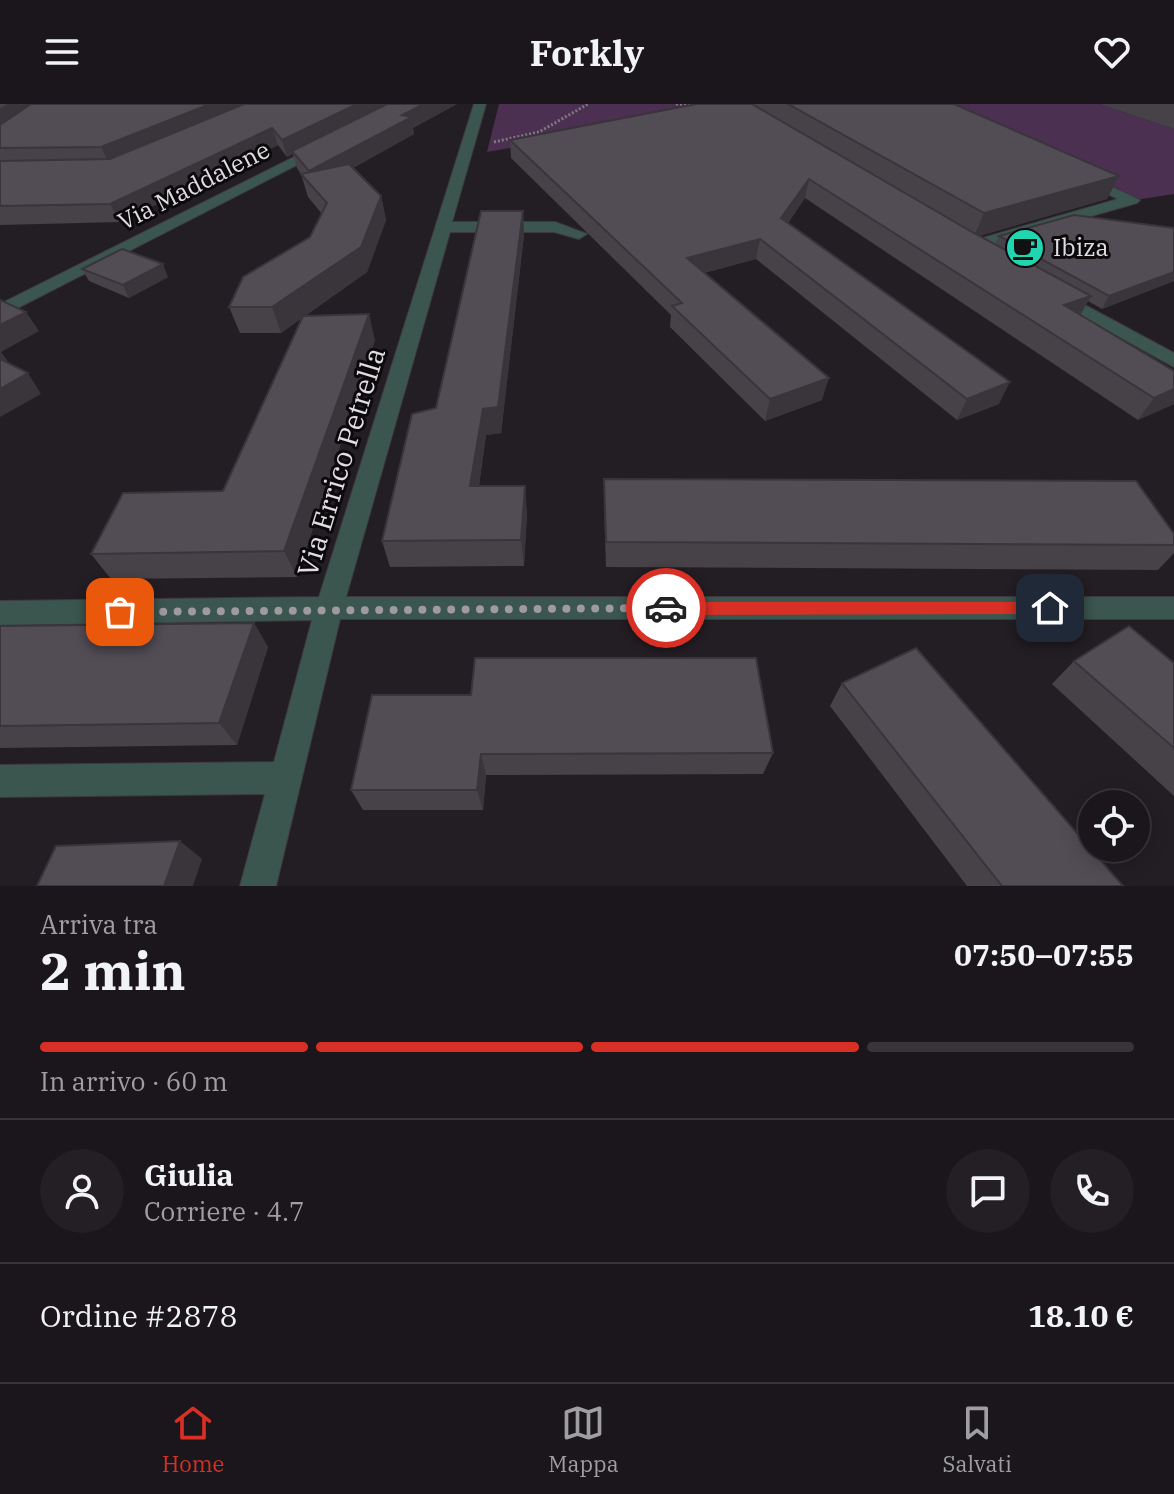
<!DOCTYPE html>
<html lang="it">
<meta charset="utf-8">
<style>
body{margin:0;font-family:"IBM Plex Serif",serif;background:#231f24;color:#f1f3f6;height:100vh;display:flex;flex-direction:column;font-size:30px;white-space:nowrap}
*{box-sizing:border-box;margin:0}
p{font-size:26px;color:#9f9fa3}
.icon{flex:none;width:44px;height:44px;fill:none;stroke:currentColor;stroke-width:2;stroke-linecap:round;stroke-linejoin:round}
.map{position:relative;height:782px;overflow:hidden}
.side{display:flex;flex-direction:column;background:#1a161b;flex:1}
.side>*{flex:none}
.controls{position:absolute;left:1078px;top:686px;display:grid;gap:16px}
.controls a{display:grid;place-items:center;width:72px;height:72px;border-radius:50%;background:#1a161b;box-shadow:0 4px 20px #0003,0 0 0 2px #38353a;font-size:40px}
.pin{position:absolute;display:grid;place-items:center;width:68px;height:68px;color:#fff;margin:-34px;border-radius:16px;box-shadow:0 4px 12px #0006}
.courier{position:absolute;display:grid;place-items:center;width:80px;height:80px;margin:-40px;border:6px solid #d93025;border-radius:50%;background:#fff;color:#222;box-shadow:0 2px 10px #0007}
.head em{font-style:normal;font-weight:800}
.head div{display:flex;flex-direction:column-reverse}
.head{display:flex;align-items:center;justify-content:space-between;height:136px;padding:0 40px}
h1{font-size:52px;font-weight:800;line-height:60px}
.bar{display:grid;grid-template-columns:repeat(4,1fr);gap:12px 8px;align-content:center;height:96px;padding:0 40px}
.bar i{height:10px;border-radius:6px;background:#38353a}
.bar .current{background:#d93025}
.bar p{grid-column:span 4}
.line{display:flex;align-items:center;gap:20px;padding:0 40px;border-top:2px solid #38353a}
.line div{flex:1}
.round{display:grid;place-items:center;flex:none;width:84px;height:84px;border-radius:42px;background:#231f24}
header{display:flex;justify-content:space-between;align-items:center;height:104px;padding:0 40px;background:#1a161b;font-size:36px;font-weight:800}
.tab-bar{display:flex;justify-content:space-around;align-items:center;height:112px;border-top:2px solid #38353a;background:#1a161b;font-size:22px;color:#9f9fa3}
.tab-bar a{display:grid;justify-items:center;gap:4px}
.tab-bar .current{color:#d93025}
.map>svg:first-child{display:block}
.green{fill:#4b3052}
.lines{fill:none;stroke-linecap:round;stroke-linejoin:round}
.minor-casing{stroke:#3e393f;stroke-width:2}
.path{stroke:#7e797f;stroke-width:3;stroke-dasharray:2 2;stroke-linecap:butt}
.minor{fill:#3b564e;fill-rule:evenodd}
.wall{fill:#474148}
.shaded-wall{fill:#39353b}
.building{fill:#524c54;stroke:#39353b;stroke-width:2}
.route{fill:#d93025}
.done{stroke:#9e9aa0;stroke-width:8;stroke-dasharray:0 14.4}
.labels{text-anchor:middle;stroke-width:6;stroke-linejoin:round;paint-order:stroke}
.far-street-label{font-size:24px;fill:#e1dde2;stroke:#0b090c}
.far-poi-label{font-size:24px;fill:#e1dde2;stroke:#0b090c;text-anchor:start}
.street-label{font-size:28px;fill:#e1dde2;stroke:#0b090c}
</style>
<header><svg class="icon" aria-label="menu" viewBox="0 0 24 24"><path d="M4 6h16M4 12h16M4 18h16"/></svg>Forkly<svg class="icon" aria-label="heart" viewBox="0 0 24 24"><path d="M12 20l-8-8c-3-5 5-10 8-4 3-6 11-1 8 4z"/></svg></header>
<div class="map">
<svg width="1174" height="782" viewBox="0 0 1174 782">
<rect width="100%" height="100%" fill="#231e24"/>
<!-- green -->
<g class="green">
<path d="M499,0H711L723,7L487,48Z"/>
<path d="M928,0H1099L1174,25V90L1129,97Z"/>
</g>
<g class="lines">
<defs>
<g id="minor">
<path d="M474,0H486L452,118H555L587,130L579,135L554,128H450L346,493H1174V515H340L276,782H240L265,690L0,693V661L274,658L312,516L0,521V497L319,493Z"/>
<path d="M320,40L332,43L0,213V200Z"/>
<path d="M1082,69L1140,96L1137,99L977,145L971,147L963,142L965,139L1118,95L1077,76L1075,73Z"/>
<path d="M1055,185L1174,249V263L1049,194L1046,190L1049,186Z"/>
</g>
</defs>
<!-- minor casing -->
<use href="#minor" class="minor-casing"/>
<!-- path -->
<g class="path">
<path d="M676,0L695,1"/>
<path d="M494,38L539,28L588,0"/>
</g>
<!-- minor -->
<use href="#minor" class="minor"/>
</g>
<!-- wall -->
<g class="wall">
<path d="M0,0H457L413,24L414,30L353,64L381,92L386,116L367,168L305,212L375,236L297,473L111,475L91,450L223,387L302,214L281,229H240L229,203L310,133L322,110L308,93L301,70L297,64L293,50L287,53L278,41L120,118L0,121Z"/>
<path d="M696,0H954L1119,72L1107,95L979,132L995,140L999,132L1174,124V177L1102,205L1088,197L1080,211L1174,267V300L1138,316L805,94L788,119L999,300L957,316L756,155L704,169L822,296L765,317L670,223L671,211L511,54L510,36Z"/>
<path d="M1099,0H1174V25Z"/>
<path d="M523,107L524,131L501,329L486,331L479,382L527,408L524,462L390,463L382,437L436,304Z"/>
<path d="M82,165L168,173L129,194L89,177Z"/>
<path d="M604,375L1174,430V449L1158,466L606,463L604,401Z"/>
<path d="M254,519L268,543L237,641L0,644V522Z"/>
<path d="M1074,557L1174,559V692L1052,580Z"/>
<path d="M842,579L1123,782H967L830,602Z"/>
<path d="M372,591L773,649L763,670L486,671L483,706H363L351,686Z"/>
</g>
<!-- shaded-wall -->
<g class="shaded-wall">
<path d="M7,0H38L0,28V5Z"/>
<path d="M210,0H255L109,60L101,43Z"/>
<path d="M357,0H393L292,47L293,50L287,53L282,36Z"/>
<path d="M424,0H457L413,24L414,30L314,85L309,67L402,11Z"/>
<path d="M272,24L278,41L120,118L110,100Z"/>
<path d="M1119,72L1107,95L974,133L984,109Z"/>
<path d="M809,75L805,94L777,134L781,114Z"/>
<path d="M381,92L386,116L367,168L281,229L272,203Z"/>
<path d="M523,107L524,131L501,329L486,331L475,408L470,382L483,305Z"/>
<path d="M760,135L756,155L685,174L687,154Z"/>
<path d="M163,160L168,173L129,194L123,181Z"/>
<path d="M1174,168V177L1102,205L1109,192Z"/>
<path d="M1091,192L1079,213L1064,201Z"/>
<path d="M26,208L39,227L1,248L12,263L0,265V221Z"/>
<path d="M369,210L375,236L297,473L284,447Z"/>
<path d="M28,269L41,290L0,313V285Z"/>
<path d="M829,274L822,296L765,317L770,295Z"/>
<path d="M1010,278L999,300L957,316L967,295Z"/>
<path d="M1174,285V300L1138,316L1154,294Z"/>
<path d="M525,382L527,408L524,462L521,436Z"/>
<path d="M254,519L268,543L237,641L219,619Z"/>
<path d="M481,650L486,671L483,706L477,686Z"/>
<path d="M180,737L202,755L193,782H164Z"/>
</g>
<!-- building -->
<g class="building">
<path d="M31,0H210L101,43L0,44V21Z"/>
<path d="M244,0H357L282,36L272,24L110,100L0,102V57L110,55Z"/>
<path d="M387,0H424L402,11L412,13L309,67L292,47Z"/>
<path d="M696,0H752L972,128L1091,192L1064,201L1174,267V285L1154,294L809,75L781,114L1010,278L967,295L760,135L687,154L829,274L770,295L672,202L682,199L510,36Z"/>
<path d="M788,0H954L1119,72L984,109Z"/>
<path d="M349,60L381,92L361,143L272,203H229L243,173L310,133L327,99L301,70Z"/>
<path d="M481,107H523L498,303L483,305L470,382H525L521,436L382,437L412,310L436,304Z"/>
<path d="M1074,111L1174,124V168L1109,192L999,132Z"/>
<path d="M122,145L163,160L123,181L82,165Z"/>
<path d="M0,196L26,208L0,221Z"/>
<path d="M369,210L284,447L91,450L123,389L223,387L303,212Z"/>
<path d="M0,255L28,269L0,285Z"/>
<path d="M604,375L1136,377L1174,430V441L606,438Z"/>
<path d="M254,519L219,619L0,622V522Z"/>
<path d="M1129,522L1174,559V644L1074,557Z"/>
<path d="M916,544L1123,782H1002L842,579Z"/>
<path d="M475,554H756L773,649L481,650L477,686H351L372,591H471Z"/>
<path d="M180,737L164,782H37L56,742Z"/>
</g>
<!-- route -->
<path class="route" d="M666,498H1050L1057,504L1050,510L666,511L659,504Z"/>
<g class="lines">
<!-- done -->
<path class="done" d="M120,508L666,504"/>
</g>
<!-- icons -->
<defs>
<symbol id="cafe-disc" viewBox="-11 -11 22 22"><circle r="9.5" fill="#20d5b0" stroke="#0b090c"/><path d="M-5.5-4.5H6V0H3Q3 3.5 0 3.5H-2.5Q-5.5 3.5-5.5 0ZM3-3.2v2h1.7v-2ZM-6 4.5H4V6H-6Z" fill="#111"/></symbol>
</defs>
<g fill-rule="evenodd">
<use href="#cafe-disc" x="1003" y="122" width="44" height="44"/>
</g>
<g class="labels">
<!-- far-street labels -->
<g class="far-street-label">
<text transform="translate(194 82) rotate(-27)" y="8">Via Maddalene</text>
</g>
<!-- far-poi labels -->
<g class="far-poi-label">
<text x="1053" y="152">Ibiza</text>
</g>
<!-- street labels -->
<g class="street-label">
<text transform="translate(341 358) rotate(-73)" y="10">Via Errico Petrella</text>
</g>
</g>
</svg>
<div class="controls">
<a><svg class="icon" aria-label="locate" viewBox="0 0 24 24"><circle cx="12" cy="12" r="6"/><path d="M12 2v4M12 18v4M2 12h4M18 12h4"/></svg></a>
</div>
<div class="pin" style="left:120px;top:508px;background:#ea580c"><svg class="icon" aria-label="bag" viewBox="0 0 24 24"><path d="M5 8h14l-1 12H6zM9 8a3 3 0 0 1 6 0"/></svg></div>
<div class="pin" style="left:1050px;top:504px;background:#1f2937"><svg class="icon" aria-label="home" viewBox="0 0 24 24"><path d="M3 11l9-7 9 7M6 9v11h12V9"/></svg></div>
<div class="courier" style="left:666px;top:504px"><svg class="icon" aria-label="car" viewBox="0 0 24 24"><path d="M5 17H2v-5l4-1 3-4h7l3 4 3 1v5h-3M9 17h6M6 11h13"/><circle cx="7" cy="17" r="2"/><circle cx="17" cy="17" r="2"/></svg></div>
</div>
<section class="side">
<div class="head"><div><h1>2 min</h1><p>Arriva tra</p></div><em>07:50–07:55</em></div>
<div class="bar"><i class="current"></i><i class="current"></i><i class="current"></i><i></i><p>In arrivo · 60 m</p></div>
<div class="line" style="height:144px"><a class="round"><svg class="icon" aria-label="person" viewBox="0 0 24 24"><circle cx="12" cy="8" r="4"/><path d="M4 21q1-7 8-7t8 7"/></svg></a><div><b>Giulia</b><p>Corriere · 4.7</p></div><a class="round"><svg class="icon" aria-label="chat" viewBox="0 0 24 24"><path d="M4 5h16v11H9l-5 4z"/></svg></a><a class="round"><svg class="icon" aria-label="phone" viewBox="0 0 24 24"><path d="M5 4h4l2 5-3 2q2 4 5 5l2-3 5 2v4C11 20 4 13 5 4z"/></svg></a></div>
<div class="line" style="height:104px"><div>Ordine #2878</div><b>18.10 €</b></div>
</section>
<nav class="tab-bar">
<a class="current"><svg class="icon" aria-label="home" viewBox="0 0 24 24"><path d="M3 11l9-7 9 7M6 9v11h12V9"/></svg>Home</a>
<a><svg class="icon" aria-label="map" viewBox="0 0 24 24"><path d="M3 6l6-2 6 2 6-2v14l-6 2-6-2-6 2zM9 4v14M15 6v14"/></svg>Mappa</a>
<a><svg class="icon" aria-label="saved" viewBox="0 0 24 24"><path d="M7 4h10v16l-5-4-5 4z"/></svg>Salvati</a>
</nav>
